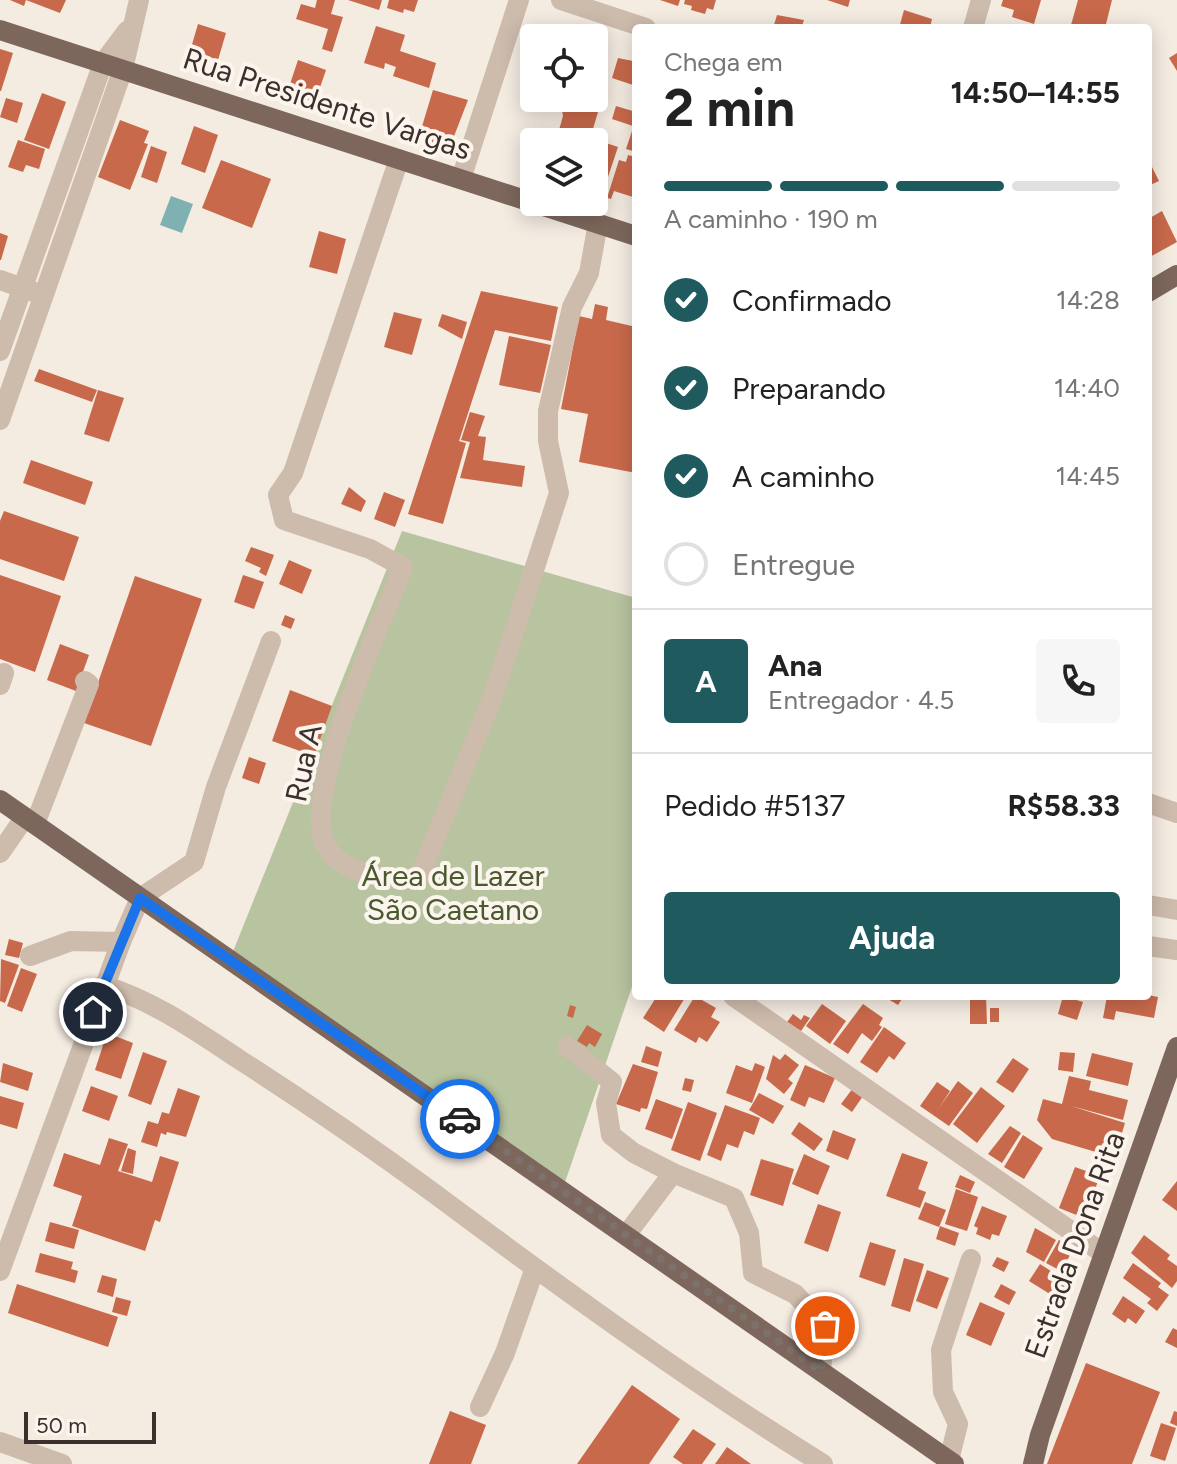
<!DOCTYPE html>
<html lang="pt">
<meta charset="utf-8">
<style>
body{margin:0;font-family:Figtree,sans-serif;background:#f6f6f6;color:#222;height:100vh;display:flex;flex-direction:column;font-size:30px;white-space:nowrap}
*{box-sizing:border-box;margin:0}
p{font-size:26px;color:#767676}
.icon{flex:none;width:44px;height:44px;fill:none;stroke:currentColor;stroke-width:2;stroke-linecap:round;stroke-linejoin:round}
.map{position:relative;flex:1;overflow:hidden}
.panel{position:absolute;left:632px;top:24px;width:520px;height:976px;display:flex;flex-direction:column;background:#fff;border-radius:8px;box-shadow:0 4px 20px #0003}
.panel>*{flex:none}
.fabs{position:absolute;left:520px;top:24px;display:grid;gap:16px}
.fabs a{display:grid;place-items:center;width:88px;height:88px;border-radius:8px;background:#fff;box-shadow:0 4px 20px #0003;font-size:40px}
.scale{position:absolute;left:24px;bottom:20px;width:132px;box-sizing:border-box;padding-left:8px;border:4px solid #3b302b;border-top:0;font-size:22px;line-height:28px;white-space:nowrap;color:#3b302b;-webkit-text-stroke:6px #fbf5ee;paint-order:stroke}
.pin{position:absolute;display:grid;place-items:center;width:68px;height:68px;color:#fff;margin:-34px;border:4px solid #fff;border-radius:50%;box-shadow:0 2px 8px #0007}
.courier{position:absolute;display:grid;place-items:center;width:80px;height:80px;margin:-40px;border:6px solid #1a73e8;border-radius:50%;background:#fff;color:#222;box-shadow:0 2px 10px #0007}
.headline em{font-style:normal;font-weight:700}
.headline div{display:flex;flex-direction:column-reverse}
.headline{display:flex;align-items:center;justify-content:space-between;height:136px;padding:0 32px}
h1{font-size:52px;font-weight:700;line-height:60px}
.bar{display:grid;grid-template-columns:repeat(4,1fr);gap:12px 8px;align-content:center;height:96px;padding:0 32px}
.bar i{height:10px;border-radius:6px;background:#e0e0e0}
.bar .selected{background:#1f5a5e}
.bar p{grid-column:span 4}
.line{display:flex;align-items:center;gap:20px;padding:0 32px;border-top:2px solid #e0e0e0}
.line div{flex:1}
.round{display:grid;place-items:center;flex:none;width:84px;height:84px;border-radius:8px;background:#f6f6f6}
ol{padding:0 32px;list-style:none}
li{display:flex;align-items:center;gap:24px;height:88px}
li p{margin-inline-start:auto}
li .icon{padding:8px;border-radius:50%;background:#1f5a5e;color:#fff;stroke-width:4}
li:last-child{color:#767676}
li i{width:44px;height:44px;border:4px solid #e0e0e0;border-radius:50%}
.action{display:flex;gap:16px;margin-top:auto;padding:16px 32px}
.action a{flex:1;height:92px;border-radius:8px;background:#1f5a5e;color:#fff;font-size:32px;font-weight:700;line-height:92px;text-align:center}
.map>svg:first-child{display:block}
.green{fill:#b8c4a0}
.water{fill:#7fb0b2}
.building{fill:#c8694b}
.lines{fill:none;stroke-linecap:round;stroke-linejoin:round}
.minor{stroke:#cdbbac;stroke-width:20}
.major{stroke:#7d675c;stroke-width:20}
.done{stroke:#7c716b;stroke-width:8;stroke-dasharray:0 14.4}
.route{stroke:#1a73e8;stroke-width:10}
.labels{text-anchor:middle;stroke-width:8;stroke-linejoin:round;paint-order:stroke}
.street-label{font-size:30px;fill:#3b302b;stroke:#fbf5ee}
.park-label{font-size:30px;fill:#4a5a2e;stroke:#fbf5ee}
</style>
<div class="map">
<svg width="1177" height="1464" viewBox="0 0 1177 1464">
<rect width="100%" height="100%" fill="#f4ebe1"/>
<!-- green -->
<path class="green" d="M402,531L636,598V975L562,1191L230,959Z"/>
<!-- water -->
<path class="water" d="M171,196L193,204L182,233L160,225Z"/>
<!-- building -->
<g class="building">
<path d="M10,0H66L60,13L26,0L24,6Z"/>
<path d="M317,0H335L331,14L343,17L332,52L322,49L328,29L296,19L301,4L315,8Z"/>
<path d="M348,0H382L379,10Z"/>
<path d="M389,0H418L414,12L404,9L403,13L387,8Z"/>
<path d="M660,0H680L678,6Z"/>
<path d="M685,0H716L713,10L707,8L705,14L691,10L692,6L684,4Z"/>
<path d="M827,0H850L848,7Z"/>
<path d="M1003,0H1041L1034,24L1012,17L1014,10L1001,6Z"/>
<path d="M1078,0H1112L1105,28L1071,25Z"/>
<path d="M904,10L932,19L930,28H899Z"/>
<path d="M777,15L804,20L802,26L808,28H773Z"/>
<path d="M198,24L226,33L218,60L210,57L208,64L188,58Z"/>
<path d="M376,26L405,35L400,51L436,63L429,88L393,76L396,67L385,63L384,69L364,63Z"/>
<path d="M578,27L579,38H553L552,30Z"/>
<path d="M604,48L607,73L594,74V49Z"/>
<path d="M0,49L13,53L1,91H0Z"/>
<path d="M1177,53V71L1169,58Z"/>
<path d="M636,54V86L612,78L618,58L633,61Z"/>
<path d="M298,60L326,70L315,102L287,93Z"/>
<path d="M433,90L468,100L451,144L446,142L445,147L425,140L427,135L420,133Z"/>
<path d="M42,93L66,102L49,149L24,140Z"/>
<path d="M6,98L23,103L17,123L0,117Z"/>
<path d="M560,98H596L598,112L590,139L559,130L563,116Z"/>
<path d="M616,106L636,112V127L612,119Z"/>
<path d="M120,120L149,131L144,143L148,144L130,190L98,177Z"/>
<path d="M194,126L218,135L205,173L181,164Z"/>
<path d="M632,131L636,132V152L626,149Z"/>
<path d="M558,132L589,141V142H555Z"/>
<path d="M594,139L618,147L606,183L594,180Z"/>
<path d="M18,140L45,149L39,169L26,165L23,172L8,167Z"/>
<path d="M151,146L167,152L157,183L141,177Z"/>
<path d="M628,155L636,157V198L614,191L611,199L607,198L619,160L626,162Z"/>
<path d="M1148,159L1159,181L1148,186Z"/>
<path d="M221,160L271,179L252,228L202,208Z"/>
<path d="M1162,211L1177,242L1148,258V219Z"/>
<path d="M319,231L346,239L337,274L309,267Z"/>
<path d="M0,233L8,236L1,260H0Z"/>
<path d="M481,291L558,307L551,341L495,330L459,441L466,443L443,524L408,514Z"/>
<path d="M595,304L608,307L606,320L636,327V473L579,462L588,414L561,409L579,316L592,319Z"/>
<path d="M394,312L422,319L412,355L384,347Z"/>
<path d="M442,314L467,322L462,339L438,326Z"/>
<path d="M509,336L551,345L540,393L499,385Z"/>
<path d="M39,369L97,390L92,402L34,381Z"/>
<path d="M98,390L124,398L109,442L84,434Z"/>
<path d="M470,412L485,416L478,436L486,437L483,460L525,466L522,487L460,478L470,442L461,440Z"/>
<path d="M31,460L93,482L85,505L23,483Z"/>
<path d="M349,487L366,501L361,512L341,504Z"/>
<path d="M384,492L405,500L395,527L374,519Z"/>
<path d="M4,511L79,537L64,581L0,559V521Z"/>
<path d="M251,547L274,555L266,576L259,572L261,568L245,561Z"/>
<path d="M289,560L312,570L302,594L279,584Z"/>
<path d="M0,575L61,596L35,672L0,659Z"/>
<path d="M243,575L264,582L254,609L234,602Z"/>
<path d="M135,576L202,599L151,746L84,723Z"/>
<path d="M285,615L295,619L291,629L281,625Z"/>
<path d="M60,644L89,655L76,691L47,680Z"/>
<path d="M290,690L332,706L314,756L272,741Z"/>
<path d="M249,757L266,763L259,784L242,778Z"/>
<path d="M9,939L23,943L19,958L5,955Z"/>
<path d="M1,959L19,965L5,1003L0,1001Z"/>
<path d="M21,968L37,974L22,1012L7,1006Z"/>
<path d="M1148,995L1158,997L1154,1018L1116,1011L1114,1020L1103,1018L1107,996Z"/>
<path d="M657,996H686L664,1032L643,1018Z"/>
<path d="M695,996L716,1008L711,1017L720,1022L707,1042L699,1037L696,1043L674,1030Z"/>
<path d="M883,996H904L898,1005Z"/>
<path d="M970,996H986L987,1024H970Z"/>
<path d="M1063,996L1083,1002L1077,1020L1058,1014Z"/>
<path d="M822,1004L846,1021L830,1044L806,1026Z"/>
<path d="M863,1004L883,1018L879,1025L882,1027L872,1041L862,1033L848,1054L833,1044Z"/>
<path d="M570,1005L576,1007L573,1018L567,1016Z"/>
<rect x="990" y="1008" width="9" height="14"/>
<path d="M793,1014L801,1020L804,1015L810,1018L801,1031L787,1022Z"/>
<path d="M587,1025L602,1034L595,1047L589,1043L587,1047L577,1041Z"/>
<path d="M884,1027L906,1043L894,1060L889,1056L877,1073L860,1062Z"/>
<path d="M107,1033L133,1043L121,1079L95,1070Z"/>
<path d="M646,1046L662,1052L658,1067L641,1062Z"/>
<path d="M143,1052L167,1061L151,1105L128,1096Z"/>
<path d="M1060,1052L1075,1053L1073,1072L1058,1070Z"/>
<path d="M1092,1053L1133,1063L1128,1086L1086,1076Z"/>
<path d="M785,1054L799,1065L788,1079L793,1083L784,1094L766,1079L773,1055L780,1060Z"/>
<path d="M1013,1058L1029,1069L1013,1093L996,1082Z"/>
<path d="M3,1063L33,1073L28,1091L0,1082Z"/>
<path d="M755,1063L765,1067L752,1103L726,1093L736,1065L752,1071Z"/>
<path d="M633,1064L658,1072L647,1109L641,1108L640,1112L616,1104Z"/>
<path d="M805,1065L835,1078L824,1103L809,1097L805,1107L790,1100Z"/>
<path d="M1069,1076L1091,1081L1089,1090L1128,1100L1123,1120L1071,1106L1125,1123L1119,1143L1110,1141L1106,1155L1052,1139L1037,1120L1043,1099L1062,1104Z"/>
<path d="M685,1078L694,1080L691,1092L682,1090Z"/>
<path d="M958,1081L973,1093L949,1126L920,1106L937,1082L950,1091L939,1108Z"/>
<path d="M91,1086L118,1096L109,1121L82,1111Z"/>
<path d="M981,1087L1005,1106L977,1143L953,1124Z"/>
<path d="M178,1088L200,1096L186,1137L167,1132L166,1135L161,1133L157,1147L141,1142L148,1121L158,1124L162,1112L169,1114Z"/>
<path d="M853,1088L863,1096L852,1112L841,1104Z"/>
<path d="M759,1093L784,1106L773,1124L749,1110Z"/>
<path d="M0,1096L24,1103L17,1129L0,1124Z"/>
<path d="M656,1099L683,1109L672,1139L645,1129Z"/>
<path d="M688,1102L717,1113L700,1161L671,1150Z"/>
<path d="M725,1105L760,1118L754,1135L744,1131L738,1148L727,1144L721,1161L707,1155Z"/>
<path d="M799,1122L823,1139L814,1151L791,1134Z"/>
<path d="M1010,1126L1021,1133L1002,1163L988,1154Z"/>
<path d="M833,1130L856,1139L848,1160L826,1151Z"/>
<path d="M1023,1135L1043,1148L1024,1179L1004,1167Z"/>
<path d="M109,1138L128,1144L118,1171L152,1182L160,1156L179,1162L160,1222L155,1220L145,1251L72,1226L82,1196L53,1186L64,1153L100,1165Z"/>
<path d="M128,1148L136,1151L133,1174L121,1171Z"/>
<path d="M902,1153L928,1162L918,1189L926,1192L920,1208L886,1196Z"/>
<path d="M804,1154L830,1166L818,1195L792,1184Z"/>
<path d="M761,1159L794,1169L783,1206L750,1195Z"/>
<path d="M1075,1167L1100,1176L1084,1218L1059,1208Z"/>
<path d="M960,1175L975,1182L970,1193L955,1187Z"/>
<path d="M1177,1181V1211L1162,1200Z"/>
<path d="M956,1189L978,1197L967,1231L945,1224Z"/>
<path d="M925,1202L946,1210L939,1227L918,1219Z"/>
<path d="M818,1204L841,1212L828,1252L804,1243Z"/>
<path d="M982,1206L1007,1216L999,1236L992,1234L990,1240L976,1234L978,1228L974,1226Z"/>
<path d="M50,1222L79,1230L74,1249L45,1241Z"/>
<path d="M940,1226L959,1233L955,1246L936,1239Z"/>
<path d="M1035,1228L1056,1240L1044,1262L1026,1252Z"/>
<path d="M1144,1235L1170,1255L1167,1259L1177,1266V1281L1172,1288L1131,1253Z"/>
<path d="M1059,1240L1074,1248L1061,1271L1046,1263Z"/>
<path d="M870,1242L896,1250L885,1286L859,1277Z"/>
<path d="M40,1253L73,1262L71,1269L78,1271L75,1283L35,1272Z"/>
<path d="M997,1257L1009,1262L1004,1272L992,1266Z"/>
<path d="M904,1258L924,1264L910,1312L891,1306Z"/>
<path d="M1133,1263L1161,1283L1158,1287L1169,1295L1157,1311L1147,1303L1151,1299L1123,1278Z"/>
<path d="M1040,1264L1071,1284L1061,1301L1029,1281Z"/>
<path d="M927,1270L949,1278L937,1309L916,1301Z"/>
<path d="M102,1275L117,1279L113,1297L97,1292Z"/>
<path d="M17,1284L118,1317L108,1347L8,1313Z"/>
<path d="M1001,1284L1016,1292L1009,1305L994,1297Z"/>
<path d="M1123,1296L1145,1311L1136,1324L1128,1318L1125,1323L1112,1314Z"/>
<path d="M116,1297L131,1301L127,1316L112,1312Z"/>
<path d="M980,1302L1005,1313L991,1346L966,1335Z"/>
<path d="M1173,1328L1177,1330V1348L1165,1342Z"/>
<path d="M1086,1363L1160,1392L1132,1464H1047Z"/>
<path d="M632,1385L680,1419L649,1464H577Z"/>
<path d="M450,1411L486,1425L471,1464H429Z"/>
<path d="M1174,1411L1177,1412V1426L1170,1423Z"/>
<path d="M1161,1423L1176,1428L1165,1461L1150,1456Z"/>
<path d="M693,1429L716,1444L702,1464H683L673,1457Z"/>
<path d="M727,1447L751,1464H715Z"/>
</g>
<g class="lines">
<!-- minor -->
<g class="minor">
<path d="M561,0L646,28"/>
<path d="M973,28L981,0"/>
<path d="M399,159L293,473L278,495L284,520L370,549L403,567C380,627 311,775 322,834C330,874 386,880 419,878L492,699L559,493L548,441V411L572,307L589,273L598,223"/>
<path d="M461,179L519,0"/>
<path d="M0,280L34,292"/>
<path d="M0,351L103,63L127,31"/>
<path d="M0,420L123,69L139,0"/>
<path d="M0,685L4,673"/>
<path d="M1148,803L1177,813"/>
<path d="M35,824L89,684L85,681"/>
<path d="M0,853L25,817"/>
<path d="M1148,905L1177,910"/>
<path d="M1148,946L1177,950"/>
<path d="M30,956L71,941L121,942"/>
<path d="M103,985C154,1001 196,1031 240,1060C307,1103 371,1147 435,1194C561,1288 689,1381 823,1464"/>
<path d="M733,996L1104,1254"/>
<path d="M567,1046L612,1082L606,1103L611,1135L634,1153L673,1173"/>
<path d="M626,1235L673,1173L734,1198L749,1233L753,1273L795,1294L825,1326L821,1371"/>
<path d="M0,1271L121,942L140,898L194,862L216,787L271,641"/>
<path d="M480,1407L505,1353L535,1268"/>
<path d="M0,1442L62,1464"/>
<path d="M949,1460L958,1424L943,1392L941,1350L971,1259"/>
</g>
<!-- major -->
<g class="major">
<path d="M0,30L636,236"/>
<path d="M1148,292L1177,275"/>
<path d="M0,800L954,1464"/>
<path d="M1033,1464L1040,1435L1177,1047"/>
</g>
</g>
<g class="lines">
<!-- done -->
<path class="done" d="M460,1119L821,1371L825,1326"/>
<!-- route -->
<path class="route" d="M93,1012L140,898L460,1119"/>
</g>
<g class="labels">
<!-- street labels -->
<g class="street-label">
<text transform="translate(327 104) rotate(18)" y="10">Rua Presidente Vargas</text>
<text transform="translate(304 763) rotate(-78)" y="10">Rua A</text>
<text transform="translate(1075 1245) rotate(-70)" y="10">Estrada Dona Rita</text>
</g>
<!-- park labels -->
<g class="park-label">
<text x="453" y="886">Área de Lazer<tspan x="453" dy="34">São Caetano</tspan></text>
</g>
</g>
</svg>
<div class="fabs">
<a><svg class="icon" aria-label="locate" viewBox="0 0 24 24"><circle cx="12" cy="12" r="6"/><path d="M12 2v4M12 18v4M2 12h4M18 12h4"/></svg></a>
<a><svg class="icon" aria-label="layers" viewBox="0 0 24 24"><path d="M12 4l9 5-9 5-9-5zM3 14l9 5 9-5"/></svg></a>
</div>
<div class="scale">50 m</div>
<div class="pin" style="left:825px;top:1326px;background:#ea580c"><svg class="icon" aria-label="bag" viewBox="0 0 24 24"><path d="M5 8h14l-1 12H6zM9 8a3 3 0 0 1 6 0"/></svg></div>
<div class="pin" style="left:93px;top:1012px;background:#1f2937"><svg class="icon" aria-label="home" viewBox="0 0 24 24"><path d="M3 11l9-7 9 7M6 9v11h12V9"/></svg></div>
<div class="courier" style="left:460px;top:1119px"><svg class="icon" aria-label="car" viewBox="0 0 24 24"><path d="M5 17H2v-5l4-1 3-4h7l3 4 3 1v5h-3M9 17h6M6 11h13"/><circle cx="7" cy="17" r="2"/><circle cx="17" cy="17" r="2"/></svg></div>
<section class="panel">
<div class="headline"><div><h1>2 min</h1><p>Chega em</p></div><em>14:50–14:55</em></div>
<div class="bar"><i class="selected"></i><i class="selected"></i><i class="selected"></i><i></i><p>A caminho · 190 m</p></div>
<ol>
<li><svg class="icon" aria-label="check" viewBox="0 0 24 24"><path d="M5 12l5 5 9-10"/></svg>Confirmado<p>14:28</p></li>
<li><svg class="icon" aria-label="check" viewBox="0 0 24 24"><path d="M5 12l5 5 9-10"/></svg>Preparando<p>14:40</p></li>
<li><svg class="icon" aria-label="check" viewBox="0 0 24 24"><path d="M5 12l5 5 9-10"/></svg>A caminho<p>14:45</p></li>
<li><i></i>Entregue</li>
</ol>
<div class="line" style="height:144px"><b class="round" style="background:#1f5a5e;color:#fff">A</b><div><b>Ana</b><p>Entregador · 4.5</p></div><a class="round"><svg class="icon" aria-label="phone" viewBox="0 0 24 24"><path d="M5 4h4l2 5-3 2q2 4 5 5l2-3 5 2v4C11 20 4 13 5 4z"/></svg></a></div>
<div class="line" style="height:104px"><div>Pedido #5137</div><b>R$58.33</b></div>
<div class="action"><a>Ajuda</a></div>
</section>
</div>
